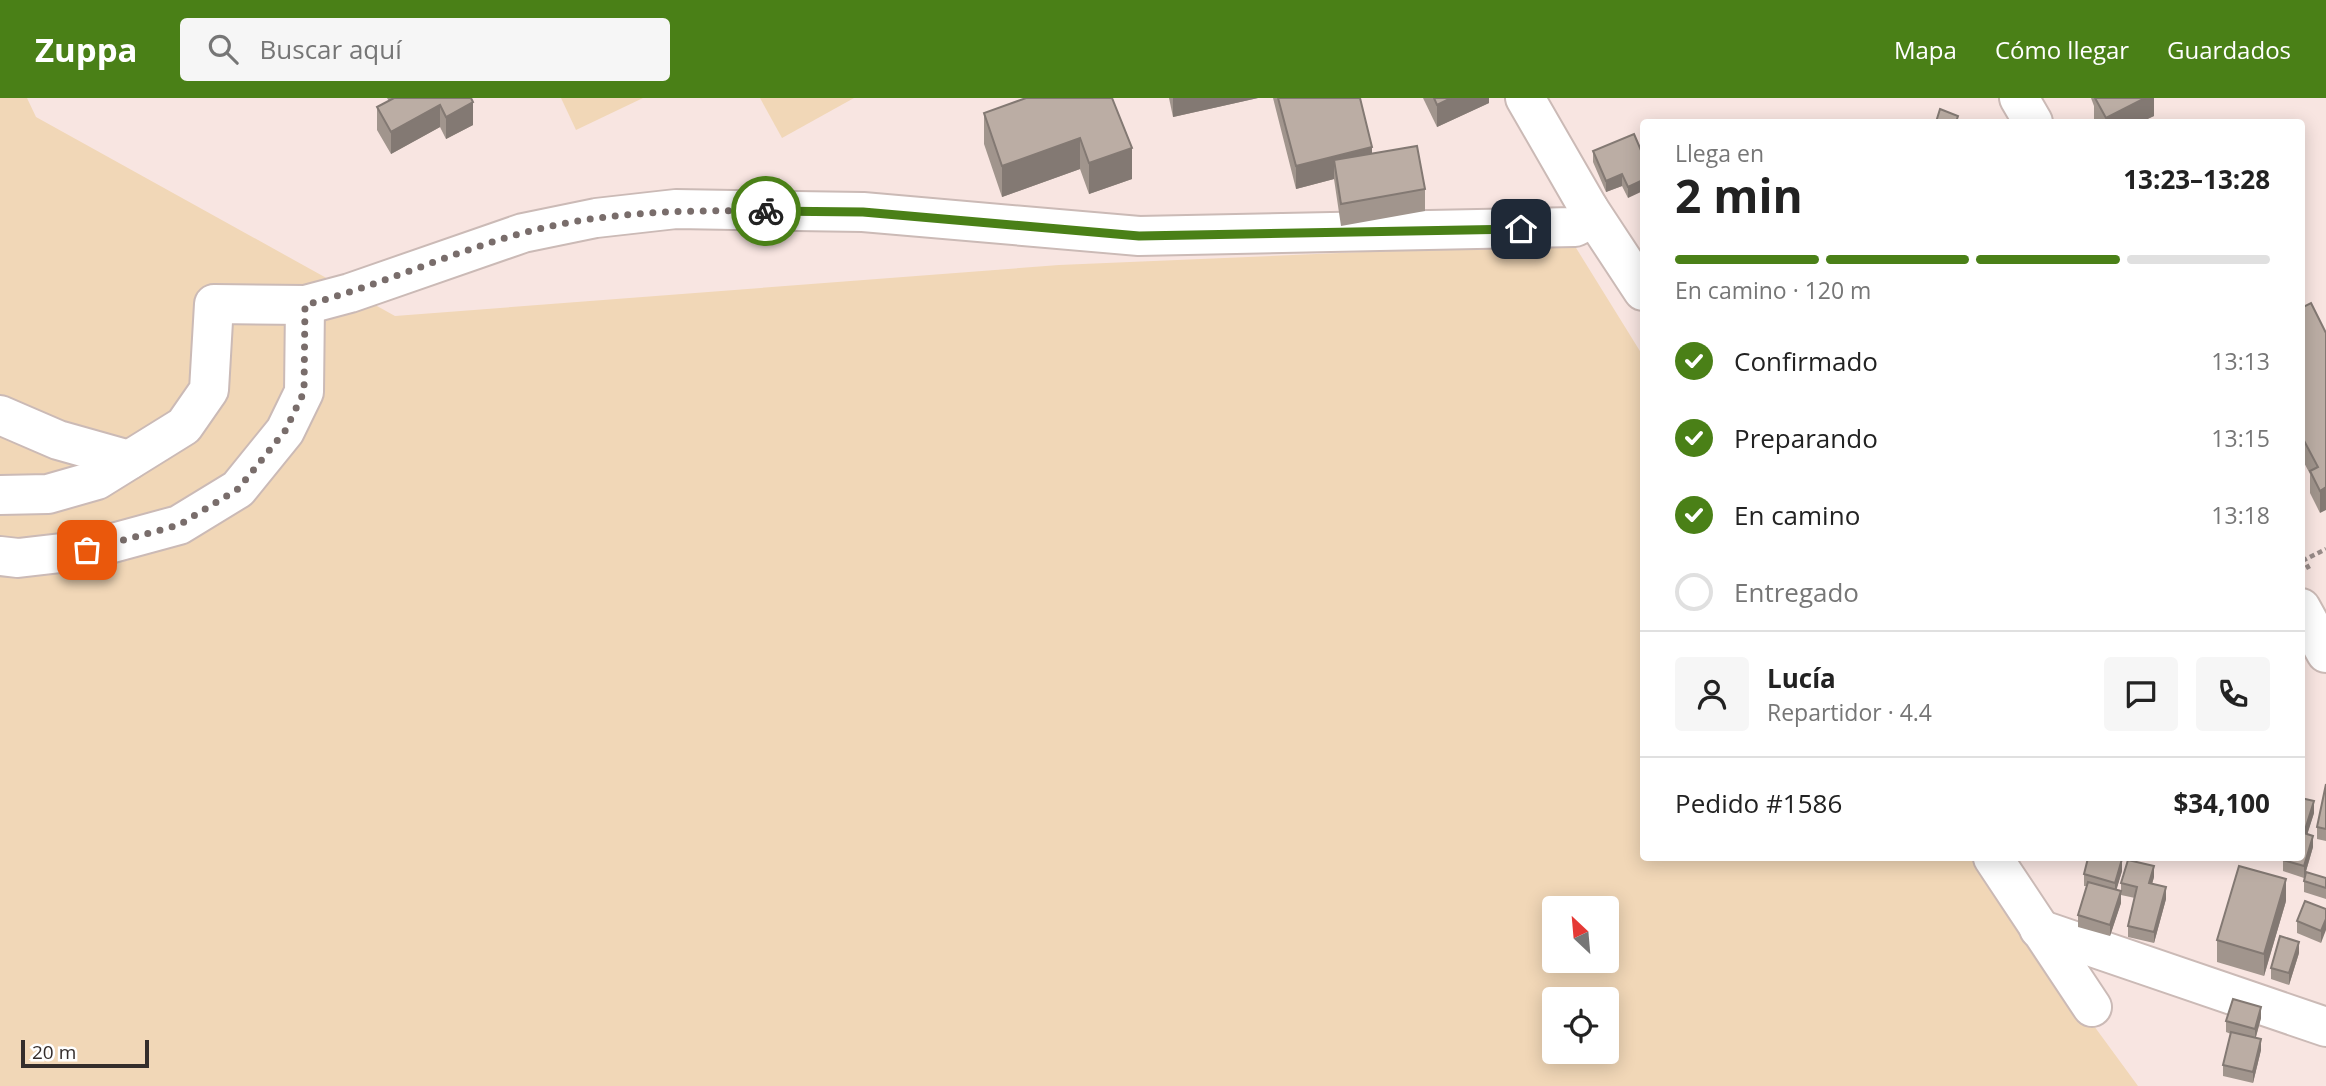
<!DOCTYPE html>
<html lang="es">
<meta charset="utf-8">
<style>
body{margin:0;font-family:"Open Sans",sans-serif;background:#f6f6f6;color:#222;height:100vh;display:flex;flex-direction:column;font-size:26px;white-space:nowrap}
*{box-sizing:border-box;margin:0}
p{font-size:23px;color:#767676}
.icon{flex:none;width:38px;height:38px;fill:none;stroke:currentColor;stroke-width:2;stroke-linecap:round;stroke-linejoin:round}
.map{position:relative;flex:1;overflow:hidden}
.details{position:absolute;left:1640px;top:21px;width:665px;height:742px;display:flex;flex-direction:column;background:#fff;border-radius:7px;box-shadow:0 4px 18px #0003}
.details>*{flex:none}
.needle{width:46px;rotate:334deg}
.buttons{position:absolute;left:1542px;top:798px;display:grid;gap:14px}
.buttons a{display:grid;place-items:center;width:77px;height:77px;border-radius:7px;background:#fff;box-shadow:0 4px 18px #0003;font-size:35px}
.scale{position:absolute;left:21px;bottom:18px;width:128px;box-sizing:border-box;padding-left:7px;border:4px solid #342d2b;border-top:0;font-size:19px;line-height:24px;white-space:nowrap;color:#342d2b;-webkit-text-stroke:5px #fff;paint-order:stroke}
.pin{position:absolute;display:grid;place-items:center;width:60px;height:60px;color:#fff;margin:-30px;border-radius:14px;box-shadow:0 4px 10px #0006}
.courier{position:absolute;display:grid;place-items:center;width:70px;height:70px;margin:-35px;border:5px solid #4a8017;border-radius:50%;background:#fff;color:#222;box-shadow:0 2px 9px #0007}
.summary em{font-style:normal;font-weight:700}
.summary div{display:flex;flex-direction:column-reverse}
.summary{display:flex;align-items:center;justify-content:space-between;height:119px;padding:0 35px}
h1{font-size:46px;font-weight:700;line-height:52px}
.bar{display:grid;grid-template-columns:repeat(4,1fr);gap:10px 7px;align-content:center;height:84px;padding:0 35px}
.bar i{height:9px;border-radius:5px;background:#e0e0e0}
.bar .on{background:#4a8017}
.bar p{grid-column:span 4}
.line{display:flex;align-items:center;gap:18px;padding:0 35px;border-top:2px solid #e0e0e0}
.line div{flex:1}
.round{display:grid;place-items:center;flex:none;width:74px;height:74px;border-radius:7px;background:#f6f6f6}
ol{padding:0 35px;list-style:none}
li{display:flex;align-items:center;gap:21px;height:77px}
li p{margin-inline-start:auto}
li .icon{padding:7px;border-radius:50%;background:#4a8017;color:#fff;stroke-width:4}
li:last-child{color:#767676}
li i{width:38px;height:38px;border:4px solid #e0e0e0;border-radius:50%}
header{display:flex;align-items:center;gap:42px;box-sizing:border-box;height:98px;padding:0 35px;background:#4a8017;color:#fff}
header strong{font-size:33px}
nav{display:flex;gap:38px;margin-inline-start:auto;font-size:24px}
.search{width:490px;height:63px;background:#f6f6f6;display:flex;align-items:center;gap:18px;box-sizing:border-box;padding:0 24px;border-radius:7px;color:#767676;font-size:26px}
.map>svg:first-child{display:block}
.green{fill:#f1d7b7;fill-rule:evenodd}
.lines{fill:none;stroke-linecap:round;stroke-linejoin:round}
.minor-casing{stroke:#cbbab6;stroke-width:42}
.path{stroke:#988b88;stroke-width:4.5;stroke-dasharray:5 3.5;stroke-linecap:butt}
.minor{stroke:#fff;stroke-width:38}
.wall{fill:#a1958d}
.shaded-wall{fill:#837973}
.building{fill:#bbada4;stroke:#837973;stroke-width:2}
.done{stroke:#796d6b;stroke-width:7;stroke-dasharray:0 12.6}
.route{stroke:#4a8017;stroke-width:9}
</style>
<header>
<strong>Zuppa</strong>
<div class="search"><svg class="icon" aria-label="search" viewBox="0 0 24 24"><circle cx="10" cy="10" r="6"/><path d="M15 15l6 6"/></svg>Buscar aquí</div>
<nav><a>Mapa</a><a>Cómo llegar</a><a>Guardados</a></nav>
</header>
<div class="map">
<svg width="2326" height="988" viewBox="0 0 2326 988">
<rect width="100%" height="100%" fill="#f8e5e1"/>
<!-- green -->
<g class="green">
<path d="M0,0H27L36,19L395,218L1059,167L1573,145L1643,258V760H1971L2138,988H0ZM1554,810H1606V863H1554ZM1554,901H1606V954H1554Z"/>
<path d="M561,0H643L576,32Z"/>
<path d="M760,0H854L782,40Z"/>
</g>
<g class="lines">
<defs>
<g id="minor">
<path d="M1525,0L1589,111L1643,193"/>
<path d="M2019,0L2033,24"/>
<path d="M0,317L58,342L129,362"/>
<path d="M0,397L48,396L97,382L184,328L209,292L214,206L305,207L350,195L523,135L596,120L676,111L863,114L1139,138L1575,129L1585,124L1589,111"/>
<path d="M0,458L18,460L87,452L179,427L238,391L285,333L304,294L305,207"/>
<path d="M2301,510L2326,555"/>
<path d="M1993,760L2092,909"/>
<path d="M2039,831L2326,929"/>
</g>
</defs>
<!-- minor casing -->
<use href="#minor" class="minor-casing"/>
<!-- path -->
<path class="path" d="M2309,471L2304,462L2326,451"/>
<!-- minor -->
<use href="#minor" class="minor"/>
</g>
<!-- wall -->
<g class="wall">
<path d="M387,0H471L473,27L446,41L440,29L391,56L377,32V9L389,3Z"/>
<path d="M1112,0L1132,81L1089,96L1080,71L1002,99L984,46V15Z"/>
<path d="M1169,0H1258L1173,19Z"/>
<path d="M1273,0H1360L1372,56L1425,91V113L1341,128L1334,81L1296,91Z"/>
<path d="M1423,0H1489V5L1437,29Z"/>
<path d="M2091,0H2154V18L2141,24H2096L2094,21V8Z"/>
<path d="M1593,53L1643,57L1628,100L1622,88L1606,94L1593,64Z"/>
<path d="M2301,210L2326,235L2320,415L2310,395V376L2301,359Z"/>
<path d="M2326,686V743L2317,741V729Z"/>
<path d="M2301,700L2314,715L2307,736L2313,749L2304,780L2283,773V762Z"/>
<path d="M2122,773L2116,792L2121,805L2110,838L2078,829V817L2087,788H2084V776Z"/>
<path d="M2154,779L2152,786L2166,801L2154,845L2128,839V828L2135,800L2121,797V785Z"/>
<path d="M2326,780V801L2304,794V783Z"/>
<path d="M2286,803L2264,878L2217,864V842Z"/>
<path d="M2326,811L2321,845L2297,835V823Z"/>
<path d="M2299,855L2289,887L2271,881V870Z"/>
<path d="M2261,920L2256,939L2261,952L2253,985L2223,978V967L2231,936L2226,934V923Z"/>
</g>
<!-- shaded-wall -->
<g class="shaded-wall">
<path d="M1173,0H1258L1173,19Z"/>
<path d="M1451,0H1489V5L1437,29V7Z"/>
<path d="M2145,0H2154V18L2141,24H2106V20Z"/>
<path d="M473,4V27L446,41V19Z"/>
<path d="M440,7V29L391,56V34Z"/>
<path d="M1080,40V71L1002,99V68Z"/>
<path d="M1372,49V71L1334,62V81L1296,91V68Z"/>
<path d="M1132,50V81L1089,96V65Z"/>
<path d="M1622,76V88L1606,94V83Z"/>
<path d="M1643,82V93L1628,100V89Z"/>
<path d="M2326,389V412L2320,415V393Z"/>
<path d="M2314,703V715L2304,747V735Z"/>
<path d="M2313,738V749L2304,780V768Z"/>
<path d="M2122,761V773L2115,797V785Z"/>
<path d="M2154,768V779L2149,796V785Z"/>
<path d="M2286,781V803L2264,878V856Z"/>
<path d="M2166,789V801L2154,845V834Z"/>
<path d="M2121,793V805L2110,838V827Z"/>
<path d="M2326,821V832L2321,845V833Z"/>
<path d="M2299,844V855L2289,887V875Z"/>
<path d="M2261,909V920L2255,942V931Z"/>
<path d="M2261,941V952L2253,985V974Z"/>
</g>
<!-- building -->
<g class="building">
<path d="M394,0H471L473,4L446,19L440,7L391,34L377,9Z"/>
<path d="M1026,0H1112L1132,50L1089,65L1080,40L1002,68L984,15Z"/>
<path d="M1278,0H1360L1372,49L1296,68Z"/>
<path d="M1434,0H1451L1437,7Z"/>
<path d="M2095,0H2145L2106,20Z"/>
<path d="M1940,11L1958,18L1956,24H1936Z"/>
<path d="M1634,36L1643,57V82L1628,89L1622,76L1606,83L1593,53Z"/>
<path d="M1417,48L1425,91L1341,106L1334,62Z"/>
<path d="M2311,205L2326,235V389L2320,393L2310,373L2318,369L2301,337V210Z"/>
<path d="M2326,686V731L2317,729Z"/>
<path d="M2301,700L2314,703L2304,735L2313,738L2304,768L2283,762L2284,760H2301Z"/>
<path d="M2088,760H2116L2122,761L2115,785L2084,776Z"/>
<path d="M2128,762L2154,768L2149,785L2166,789L2154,834L2128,828L2137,789L2121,785Z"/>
<path d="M2239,768L2286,781L2264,856L2217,842Z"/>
<path d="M2306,774L2326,780V790L2304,783Z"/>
<path d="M2088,784L2121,793L2110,827L2078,817Z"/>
<path d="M2305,803L2326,811V821L2321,833L2297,823Z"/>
<path d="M2280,838L2299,844L2289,875L2271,870Z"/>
<path d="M2233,901L2261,909L2255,931L2226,923Z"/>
<path d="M2231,934L2261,941L2253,974L2223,967Z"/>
</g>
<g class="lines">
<!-- done -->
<path class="done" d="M87,452L179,427L238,391L285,333L304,294L305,207C379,188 449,155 523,135C603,113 684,112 766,113"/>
<!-- route -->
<path class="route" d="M766,113L863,114L1139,138L1521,131"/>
</g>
</svg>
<div class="buttons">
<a><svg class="needle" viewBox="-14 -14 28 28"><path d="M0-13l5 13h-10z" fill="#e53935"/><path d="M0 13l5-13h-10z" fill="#767676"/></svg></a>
<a><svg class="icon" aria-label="locate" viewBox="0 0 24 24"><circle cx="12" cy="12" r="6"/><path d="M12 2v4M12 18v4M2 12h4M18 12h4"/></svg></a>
</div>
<div class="scale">20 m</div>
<div class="pin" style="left:87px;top:452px;background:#ea580c"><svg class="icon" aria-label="bag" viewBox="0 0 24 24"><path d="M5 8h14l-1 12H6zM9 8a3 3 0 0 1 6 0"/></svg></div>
<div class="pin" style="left:1521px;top:131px;background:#1f2937"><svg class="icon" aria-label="home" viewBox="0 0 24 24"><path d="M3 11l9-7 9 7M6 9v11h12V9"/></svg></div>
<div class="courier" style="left:766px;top:113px"><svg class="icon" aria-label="bike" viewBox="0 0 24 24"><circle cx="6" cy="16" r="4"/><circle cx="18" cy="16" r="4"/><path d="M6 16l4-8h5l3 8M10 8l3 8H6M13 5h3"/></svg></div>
<section class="details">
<div class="summary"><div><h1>2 min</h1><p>Llega en</p></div><em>13:23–13:28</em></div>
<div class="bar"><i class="on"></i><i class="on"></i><i class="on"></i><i></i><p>En camino · 120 m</p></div>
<ol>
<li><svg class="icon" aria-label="check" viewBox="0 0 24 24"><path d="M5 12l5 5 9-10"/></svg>Confirmado<p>13:13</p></li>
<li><svg class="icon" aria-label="check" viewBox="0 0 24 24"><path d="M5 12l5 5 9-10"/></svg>Preparando<p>13:15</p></li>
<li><svg class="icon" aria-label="check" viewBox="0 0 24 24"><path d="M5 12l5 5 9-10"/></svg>En camino<p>13:18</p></li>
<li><i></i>Entregado</li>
</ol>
<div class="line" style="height:126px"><a class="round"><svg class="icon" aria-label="person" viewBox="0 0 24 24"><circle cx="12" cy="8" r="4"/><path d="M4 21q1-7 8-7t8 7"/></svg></a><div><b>Lucía</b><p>Repartidor · 4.4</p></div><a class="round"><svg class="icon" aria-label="chat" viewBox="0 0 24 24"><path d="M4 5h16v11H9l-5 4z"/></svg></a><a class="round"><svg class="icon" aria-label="phone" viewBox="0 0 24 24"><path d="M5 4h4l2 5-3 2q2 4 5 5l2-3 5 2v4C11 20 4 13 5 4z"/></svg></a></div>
<div class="line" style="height:91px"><div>Pedido #1586</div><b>$34,100</b></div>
</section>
</div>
